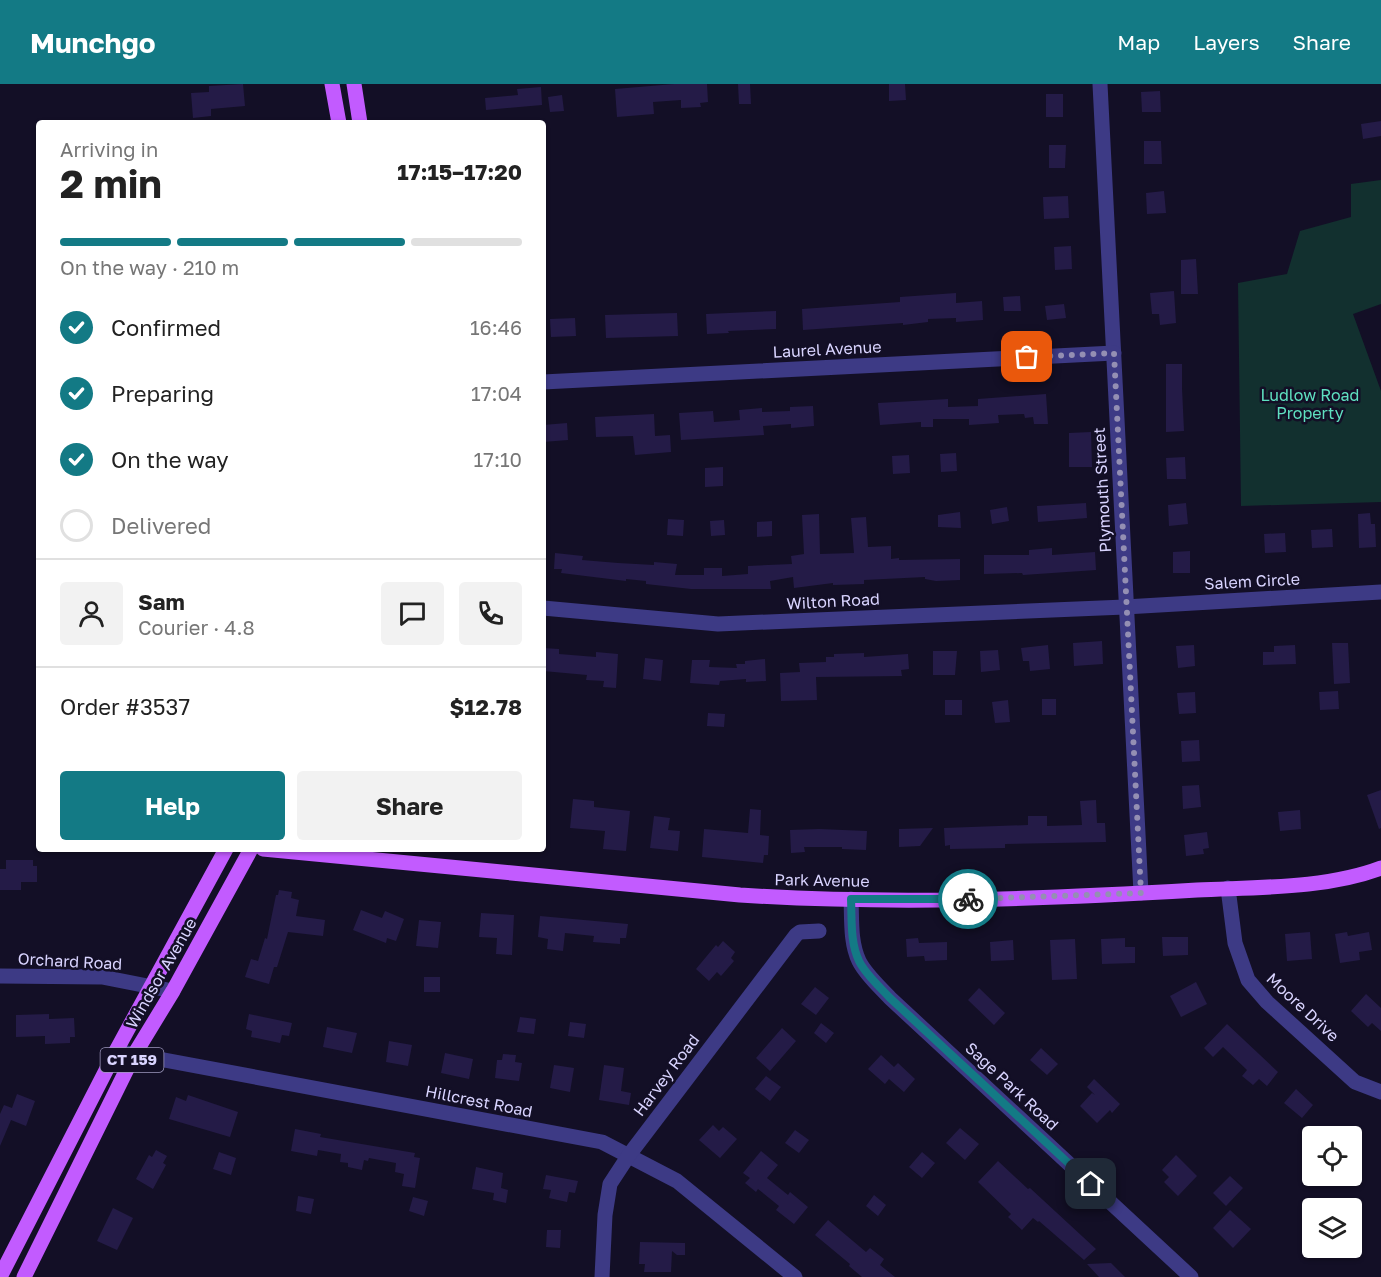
<!DOCTYPE html>
<meta charset="utf-8">
<style>
body{margin:0;font-family:"Golos Text",sans-serif;background:#f2f2f2;color:#222;height:100vh;display:flex;flex-direction:column;font-size:22px;white-space:nowrap}
*{box-sizing:border-box;margin:0}
p{font-size:20px;color:#767676}
.icon{flex:none;width:33px;height:33px;fill:none;stroke:currentColor;stroke-width:2;stroke-linecap:round;stroke-linejoin:round}
.map{position:relative;flex:1;overflow:hidden}
.drawer{position:absolute;left:36px;top:36px;width:510px;height:732px;display:flex;flex-direction:column;background:#fff;border-radius:6px;box-shadow:0 2px 4px #0004}
.drawer>*{flex:none}
.tools{position:absolute;left:1302px;top:1042px;display:grid;gap:12px}
.tools a{display:grid;place-items:center;width:60px;height:60px;border-radius:6px;background:#fff;box-shadow:0 2px 4px #0004;font-size:30px}
.pin{position:absolute;display:grid;place-items:center;width:51px;height:51px;color:#fff;margin:-26px;border-radius:12px;box-shadow:0 3px 9px #0006}
.courier{position:absolute;display:grid;place-items:center;width:60px;height:60px;margin:-30px;border:4px solid #137a85;border-radius:50%;background:#fff;color:#222;box-shadow:0 2px 8px #0007}
.headline em{font-style:normal;font-weight:700}
.headline div{display:flex;flex-direction:column-reverse}
.headline{display:flex;align-items:center;justify-content:space-between;height:102px;padding:0 24px}
h1{font-size:39px;font-weight:700;line-height:45px}
.bar{display:grid;grid-template-columns:repeat(4,1fr);gap:9px 6px;align-content:center;height:72px;padding:0 24px}
.bar i{height:8px;border-radius:4px;background:#e0e0e0}
.bar .on{background:#137a85}
.bar p{grid-column:span 4}
.line{display:flex;align-items:center;gap:15px;padding:0 24px;border-top:2px solid #e0e0e0}
.line div{flex:1}
.round{display:grid;place-items:center;flex:none;width:63px;height:63px;border-radius:6px;background:#f2f2f2}
ol{padding:0 24px;list-style:none}
li{display:flex;align-items:center;gap:18px;height:66px}
li p{margin-inline-start:auto}
li .icon{padding:6px;border-radius:50%;background:#137a85;color:#fff;stroke-width:4}
li:last-child{color:#767676}
li i{width:33px;height:33px;border:3px solid #e0e0e0;border-radius:50%}
.primary-button{display:flex;gap:12px;margin-top:auto;padding:12px 24px}
.primary-button a{flex:1;height:69px;border-radius:6px;background:#137a85;color:#fff;font-size:24px;font-weight:700;line-height:69px;text-align:center}
.primary-button a+a{background:#f2f2f2;color:#222}
header{display:flex;align-items:center;gap:36px;box-sizing:border-box;height:84px;padding:0 30px;background:#137a85;color:#fff}
header strong{font-size:28px}
nav{display:flex;gap:33px;margin-inline-start:auto;font-size:21px}
.map>svg:first-child{display:block}
.green{fill:#12302f}
.building{fill:#241b47}
.lines{fill:none;stroke-linecap:round;stroke-linejoin:round}
.minor{stroke:#3d3a85;stroke-width:15}
.major{stroke:#c25bff;stroke-width:15}
.done{stroke:#948fb3;stroke-width:6;stroke-dasharray:0 10.8}
.route{stroke:#137a85;stroke-width:8}
.labels{text-anchor:middle;stroke-width:5;stroke-linejoin:round;paint-order:stroke}
.shield{fill:#130f26;stroke:#9e99be;stroke-width:1.5}
.shield-label{font-size:15px;font-weight:bold;fill:#d9d4ff}
.street-label{font-size:16px;fill:#d9d4ff;stroke:#130f26}
.park-label{font-size:16px;fill:#5fe0c0;stroke:#130f26}
</style>
<header>
<strong>Munchgo</strong>
<nav><a>Map</a><a>Layers</a><a>Share</a></nav>
</header>
<div class="map">
<svg width="1381" height="1193" viewBox="0 0 1381 1193">
<rect width="100%" height="100%" fill="#130f26"/>
<!-- green -->
<path class="green" d="M1381,96V220L1353,230L1381,307V418L1241,422L1238,199L1287,190L1300,147L1351,133V100Z"/>
<!-- building -->
<g class="building">
<path d="M243,0L245,22L211,25V32L193,34L191,9L209,8V2Z"/>
<path d="M674,0H707L708,18L700,19L701,23L681,24V16L653,18L654,30L617,33L615,5Z"/>
<path d="M738,0H750L751,20H739Z"/>
<path d="M889,0H905L906,16L889,17Z"/>
<path d="M541,3L542,21L486,26L485,14L518,11L517,5Z"/>
<path d="M1160,7L1161,28H1142L1141,8Z"/>
<rect x="1046" y="10" width="17" height="23"/>
<path d="M562,11L564,27L550,28L548,13Z"/>
<path d="M1381,37V52L1363,55L1361,40Z"/>
<path d="M1144,57H1161L1162,80H1144Z"/>
<path d="M1049,61H1066L1065,84H1049Z"/>
<path d="M1164,107L1166,129L1147,130L1146,109Z"/>
<path d="M1068,112L1069,134L1044,135L1043,113Z"/>
<path d="M1071,162L1072,185L1055,186L1054,163Z"/>
<path d="M1196,175L1198,210H1181V176Z"/>
<path d="M1174,207L1176,239L1160,241L1159,230H1152L1150,209Z"/>
<path d="M956,209V219L982,217L983,236L956,238V234L928,235V238L903,241V239L803,246L802,225L900,218V213Z"/>
<path d="M1020,212L1021,227H1004L1003,213Z"/>
<path d="M1064,220L1066,234L1047,236L1045,222Z"/>
<path d="M776,227V245L728,247L729,249L707,250L706,230Z"/>
<path d="M677,229L678,252L606,254L605,231Z"/>
<path d="M575,234L576,252L551,253L550,235Z"/>
<path d="M1166,280H1182V304L1184,347L1166,348Z"/>
<path d="M1046,310L1048,340H1034L1033,333L1025,334L1024,330L998,331L999,339L969,341V335H933V343H921V338L880,341L878,319L948,315V323L978,322V315Z"/>
<path d="M813,322L814,342L791,344V340L763,342L764,351L681,356L679,329L713,327L714,338L740,336L739,326L762,324V328L790,327V323Z"/>
<path d="M654,330L655,352L670,351L671,368L635,371L633,352L596,353L595,333Z"/>
<path d="M567,339L568,356L543,358V341Z"/>
<path d="M1091,348L1092,383H1069V349Z"/>
<path d="M956,369L957,387L941,388L940,370Z"/>
<path d="M909,371L910,389L893,390L892,372Z"/>
<path d="M1185,373L1186,395H1167L1166,374Z"/>
<path d="M723,383V402L705,403V384Z"/>
<path d="M1086,419L1087,434L1038,438L1037,422Z"/>
<path d="M1186,419L1188,440L1169,442L1168,421Z"/>
<path d="M1007,423L1009,437L992,440L990,426Z"/>
<path d="M960,428L961,444L938,443V431Z"/>
<path d="M1370,429L1371,440H1375L1376,463L1359,464L1358,430Z"/>
<path d="M819,430L820,470L854,469L851,434L866,433L868,463L891,462V475L899,474V476L960,475V496L936,497L925,495V493L864,496V500L833,501V499L794,504L793,493L770,497L771,505H691L646,500V497L626,495V497L561,489L562,485H554L555,469L583,472L582,476L618,479L654,481V478L677,480L675,491H704V484H722V492L748,490V482L792,480L791,472L804,470L802,431Z"/>
<path d="M668,435L684,436L683,452L667,451Z"/>
<path d="M724,436L725,451L711,452L710,437Z"/>
<path d="M772,437V452L757,453V438Z"/>
<path d="M1332,445L1333,463L1312,464L1311,446Z"/>
<path d="M1285,449L1286,468L1265,469L1264,450Z"/>
<path d="M1052,464V471L1095,468L1096,486L1023,491L1022,489L984,490V471H1029V466Z"/>
<path d="M1190,467V489H1173V468Z"/>
<path d="M1102,557L1103,580L1074,582L1073,559Z"/>
<path d="M1332,559H1348L1350,599L1334,600Z"/>
<path d="M1048,561L1050,585L1030,587L1029,577H1023L1021,564Z"/>
<path d="M1194,561L1195,582L1178,584L1176,562Z"/>
<path d="M1295,561L1296,580L1263,581V568H1274V562Z"/>
<path d="M543,564L559,565V570L596,573V568L618,570L616,604L603,603L604,597L586,596L587,591L543,587Z"/>
<path d="M998,566L1000,586L981,588L980,567Z"/>
<path d="M933,567H957L955,591H933Z"/>
<path d="M864,569V573L908,570L909,585L901,586L902,592L816,593L817,616L781,617L780,589L800,588L799,579L826,578V573H834V570Z"/>
<path d="M645,574L663,576L661,597L643,595Z"/>
<path d="M765,575L766,597L746,598V595L720,597L719,601L690,599L692,576H710L709,583L737,584L736,580H745V577Z"/>
<path d="M1338,607L1339,625L1320,626L1319,608Z"/>
<path d="M1195,608L1196,629L1179,630L1177,609Z"/>
<rect x="1042" y="615" width="14" height="16"/>
<rect x="945" y="616" width="17" height="15"/>
<path d="M1008,616L1010,638L995,639L992,618Z"/>
<path d="M708,629L725,630L724,643L707,642Z"/>
<path d="M1199,656L1200,677L1182,678L1181,657Z"/>
<path d="M1199,701L1201,723L1183,725L1182,702Z"/>
<path d="M1381,706V744L1379,745L1367,711Z"/>
<path d="M573,715L594,717V723L630,727L626,767L603,765L605,747L570,744Z"/>
<path d="M1096,716L1097,739H1105L1106,758L1005,760V764L950,765V761L945,762L944,744L1028,741V732H1047V742L1082,741L1080,717Z"/>
<path d="M750,725L761,726L760,751L769,752L768,771H764L763,779L702,773L704,745L748,749Z"/>
<path d="M1300,726L1301,745L1280,747L1278,728Z"/>
<path d="M654,732L670,734L668,746L680,747L678,767L650,764Z"/>
<path d="M933,744L920,762L899,763V745Z"/>
<path d="M819,745L867,747L866,766L842,765V763H804L805,768L791,769L790,746Z"/>
<path d="M1207,748L1209,764L1203,765L1204,770L1186,772L1184,751Z"/>
<path d="M6,776H33V782H37V798H21V806H0V785H6Z"/>
<path d="M279,806L292,808L291,814L299,816L296,832L325,836L323,852L288,848L277,883H274L269,900L245,893L251,875L258,877L265,854L267,855L276,811H278Z"/>
<path d="M361,826L382,834L385,827L404,835L396,857L387,854L386,859L353,846Z"/>
<path d="M481,829L514,831L512,871L496,870L497,854L479,853Z"/>
<path d="M540,832L628,840L626,854H620V860L593,858L594,852L565,849L563,867L547,865L548,855L538,853Z"/>
<path d="M419,836L441,838L438,864L416,862Z"/>
<path d="M1310,848L1312,875L1287,877L1285,850Z"/>
<path d="M1347,848L1348,852L1369,848L1372,866L1359,868L1360,876L1340,879L1335,850Z"/>
<path d="M1162,853H1188V871L1163,872Z"/>
<path d="M918,854L919,859L947,858V876L925,877L924,872L907,873L906,855Z"/>
<path d="M1125,854V863H1135V879L1102,880L1101,855Z"/>
<path d="M1075,855L1077,895L1052,896L1050,856Z"/>
<path d="M1013,856L1014,876L991,877L990,858Z"/>
<path d="M723,857L735,868L731,874L734,877L721,892L717,888L709,897L696,885L716,861L718,863Z"/>
<rect x="424" y="893" width="16" height="15"/>
<path d="M1196,898L1207,920L1181,933L1170,912Z"/>
<path d="M815,903L829,914L816,931L801,920Z"/>
<path d="M979,904L1005,929L994,941L968,916Z"/>
<path d="M1366,910L1381,924V947L1372,939L1368,943L1351,927Z"/>
<path d="M49,930V935L74,934L75,953H70V959L45,960V952L16,953V931Z"/>
<path d="M249,930L292,939L289,952L282,951L280,959L251,953L252,947L246,945Z"/>
<path d="M520,933L536,935L534,950L517,948Z"/>
<path d="M570,938L586,940L584,954L568,952Z"/>
<path d="M821,939L834,949L826,959L814,949Z"/>
<path d="M1227,940L1278,988L1267,1002L1259,995L1253,1001L1242,992L1247,986L1223,963L1213,973L1204,964Z"/>
<path d="M327,943L357,949L352,969L323,963Z"/>
<path d="M782,944L796,957L770,987L756,974Z"/>
<path d="M389,957L412,961L408,982L386,978Z"/>
<path d="M1041,964L1058,980L1047,991L1030,976Z"/>
<path d="M445,969L473,975L469,995L441,989Z"/>
<path d="M503,970L516,971L515,978L522,979L519,997L495,994L497,976H502Z"/>
<path d="M881,971L894,983L898,979L915,995L904,1008L889,995L885,1000L868,985Z"/>
<path d="M554,981L574,984L570,1008L550,1004Z"/>
<path d="M604,981L624,984L621,1007L631,1009L629,1021L599,1016Z"/>
<path d="M766,992L781,1003L770,1017L755,1005Z"/>
<path d="M1094,995L1120,1020L1112,1029L1110,1026L1097,1039L1080,1022L1092,1009L1095,1011L1087,1003Z"/>
<path d="M1296,1005L1313,1021L1302,1034L1284,1019Z"/>
<path d="M17,1010L35,1017L26,1042L11,1036L0,1062V1030L4,1021L12,1024Z"/>
<path d="M188,1011L238,1028L230,1053L169,1035L176,1013L186,1017Z"/>
<path d="M713,1041L719,1047L723,1043L737,1055L720,1074L699,1056Z"/>
<path d="M960,1044L979,1060L965,1076L946,1059Z"/>
<path d="M295,1045L321,1050L320,1053L415,1069L414,1073L420,1074L415,1104L402,1102L404,1090L395,1088L396,1079L369,1074L368,1077L364,1076L362,1086L348,1083V1079L340,1078L341,1070L318,1066L317,1072L291,1067Z"/>
<path d="M795,1046L809,1056L799,1069L785,1059Z"/>
<path d="M156,1066L167,1072L163,1079L166,1081L153,1105L136,1095L149,1071L152,1073Z"/>
<path d="M761,1067L778,1081L767,1094L788,1111L790,1108L808,1123L794,1140L776,1126L779,1122L758,1105L756,1108L745,1099L750,1094L743,1089Z"/>
<path d="M219,1068L236,1074L231,1091L213,1085Z"/>
<path d="M922,1068L935,1079L922,1094L909,1083Z"/>
<path d="M1176,1071L1197,1092L1178,1112L1164,1098L1169,1093L1162,1086Z"/>
<path d="M998,1077L1028,1105L1030,1104L1096,1165L1084,1176L1039,1137L1038,1138L1033,1134L1022,1146L1008,1133L1011,1130L978,1098Z"/>
<path d="M476,1083L503,1089L501,1104L508,1106L506,1119L493,1116L494,1109L472,1105Z"/>
<path d="M546,1091L578,1097L575,1109L569,1108L567,1118L549,1114L551,1106L543,1105Z"/>
<path d="M1230,1092L1243,1104L1226,1122L1213,1109Z"/>
<path d="M874,1111L886,1121L878,1132L866,1122Z"/>
<path d="M298,1112L314,1115L311,1130L296,1127Z"/>
<path d="M413,1113L428,1117L424,1132L409,1127Z"/>
<path d="M113,1124L133,1134L117,1166L97,1157Z"/>
<path d="M1230,1126L1251,1145L1233,1164L1213,1144Z"/>
<path d="M828,1136L866,1168L870,1164L884,1175L880,1181L895,1193H862L849,1182L850,1180L815,1151Z"/>
<path d="M547,1146H561L560,1164L546,1163Z"/>
<path d="M640,1158L685,1159V1171H677L672,1167L671,1188H644L645,1180H639Z"/>
<path d="M1111,1179L1125,1193H1099L1087,1180Z"/>
</g>
<g class="lines">
<!-- minor -->
<g class="minor">
<path d="M1100,0L1141,809"/>
<path d="M543,298L1114,269"/>
<path d="M543,524L718,540L1125,523L1381,508"/>
<path d="M1228,804L1235,859L1248,896L1267,918L1355,998L1381,1008"/>
<path d="M851,815C852,835 850,858 859,877C866,891 880,903 890,914L1191,1193"/>
<path d="M0,892L102,893L173,907"/>
<path d="M116,967L602,1058L677,1097L795,1193"/>
<path d="M602,1193L605,1131L610,1100L629,1071L796,851L800,848L819,847"/>
</g>
<!-- major -->
<g class="major">
<path d="M332,0L339,39"/>
<path d="M354,0L360,39"/>
<path d="M263,765L740,811C892,821 1045,815 1197,806C1256,803 1326,805 1381,784"/>
<path d="M0,1193L116,967L226,765"/>
<path d="M24,1193L134,971L173,907L251,765"/>
</g>
</g>
<g class="lines">
<!-- done -->
<path class="done" d="M968,815L1141,809L1114,269L1027,273"/>
<!-- route -->
<path class="route" d="M968,815H851C852,835 850,858 859,877C866,891 880,903 890,914L1091,1100"/>
</g>
<g class="labels">
<!-- shield labels -->
<rect class="shield" x="100.5" y="964" width="63" height="24" rx="4.5"/>
<g class="shield-label">
<text x="132" y="981">CT 159</text>
</g>
<!-- street labels -->
<g class="street-label">
<text transform="translate(827 265) rotate(-3)" y="6">Laurel Avenue</text>
<text transform="translate(1102 406) rotate(-93)" y="6">Plymouth Street</text>
<text transform="translate(1252 497) rotate(-3)" y="6">Salem Circle</text>
<text transform="translate(833 517) rotate(-3)" y="6">Wilton Road</text>
<text transform="translate(822 796) rotate(1)" y="6">Park Avenue</text>
<text transform="translate(70 877) rotate(3)" y="6">Orchard Road</text>
<text transform="translate(161 889) rotate(-60)" y="6">Windsor Avenue</text>
<text transform="translate(1303 923) rotate(43)" y="6">Moore Drive</text>
<text transform="translate(666 991) rotate(-53)" y="6">Harvey Road</text>
<text transform="translate(1012 1002) rotate(43)" y="6">Sage Park Road</text>
<text transform="translate(479 1017) rotate(11)" y="6">Hillcrest Road</text>
</g>
<!-- park labels -->
<g class="park-label">
<text x="1310" y="317">Ludlow Road<tspan x="1310" dy="18">Property</tspan></text>
</g>
</g>
</svg>
<div class="tools">
<a><svg class="icon" aria-label="locate" viewBox="0 0 24 24"><circle cx="12" cy="12" r="6"/><path d="M12 2v4M12 18v4M2 12h4M18 12h4"/></svg></a>
<a><svg class="icon" aria-label="layers" viewBox="0 0 24 24"><path d="M12 4l9 5-9 5-9-5zM3 14l9 5 9-5"/></svg></a>
</div>
<div class="pin" style="left:1027px;top:273px;background:#ea580c"><svg class="icon" aria-label="bag" viewBox="0 0 24 24"><path d="M5 8h14l-1 12H6zM9 8a3 3 0 0 1 6 0"/></svg></div>
<div class="pin" style="left:1091px;top:1100px;background:#1f2937"><svg class="icon" aria-label="home" viewBox="0 0 24 24"><path d="M3 11l9-7 9 7M6 9v11h12V9"/></svg></div>
<div class="courier" style="left:968px;top:815px"><svg class="icon" aria-label="bike" viewBox="0 0 24 24"><circle cx="6" cy="16" r="4"/><circle cx="18" cy="16" r="4"/><path d="M6 16l4-8h5l3 8M10 8l3 8H6M13 5h3"/></svg></div>
<section class="drawer">
<div class="headline"><div><h1>2 min</h1><p>Arriving in</p></div><em>17:15–17:20</em></div>
<div class="bar"><i class="on"></i><i class="on"></i><i class="on"></i><i></i><p>On the way · 210 m</p></div>
<ol>
<li><svg class="icon" aria-label="check" viewBox="0 0 24 24"><path d="M5 12l5 5 9-10"/></svg>Confirmed<p>16:46</p></li>
<li><svg class="icon" aria-label="check" viewBox="0 0 24 24"><path d="M5 12l5 5 9-10"/></svg>Preparing<p>17:04</p></li>
<li><svg class="icon" aria-label="check" viewBox="0 0 24 24"><path d="M5 12l5 5 9-10"/></svg>On the way<p>17:10</p></li>
<li><i></i>Delivered</li>
</ol>
<div class="line" style="height:108px"><a class="round"><svg class="icon" aria-label="person" viewBox="0 0 24 24"><circle cx="12" cy="8" r="4"/><path d="M4 21q1-7 8-7t8 7"/></svg></a><div><b>Sam</b><p>Courier · 4.8</p></div><a class="round"><svg class="icon" aria-label="chat" viewBox="0 0 24 24"><path d="M4 5h16v11H9l-5 4z"/></svg></a><a class="round"><svg class="icon" aria-label="phone" viewBox="0 0 24 24"><path d="M5 4h4l2 5-3 2q2 4 5 5l2-3 5 2v4C11 20 4 13 5 4z"/></svg></a></div>
<div class="line" style="height:78px"><div>Order #3537</div><b>$12.78</b></div>
<div class="primary-button"><a>Help</a><a>Share</a></div>
</section>
</div>
